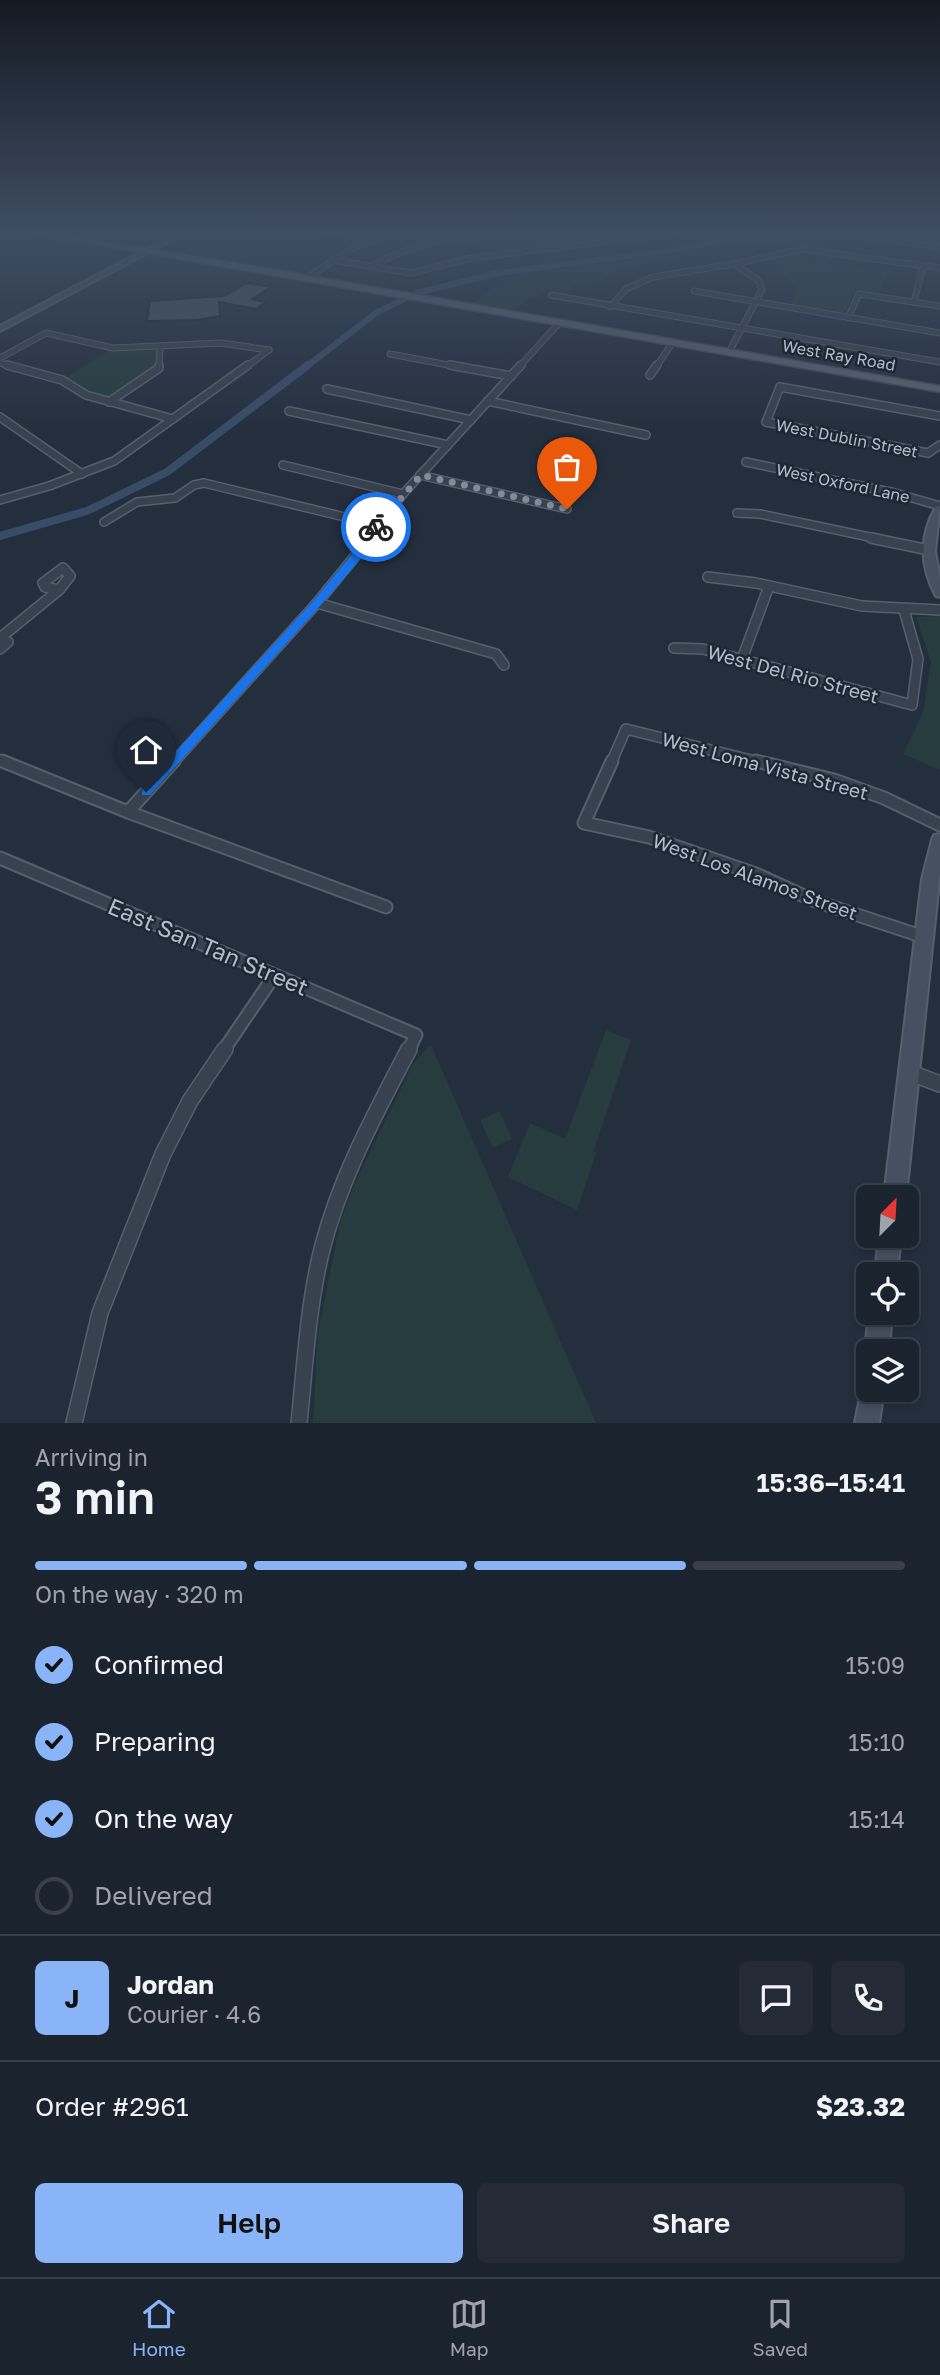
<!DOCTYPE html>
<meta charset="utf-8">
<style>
body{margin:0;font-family:"Golos Text",sans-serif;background:#242b36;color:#f1f3f6;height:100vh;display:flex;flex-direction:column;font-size:26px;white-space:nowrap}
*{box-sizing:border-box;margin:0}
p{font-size:23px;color:#a0a4aa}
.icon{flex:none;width:38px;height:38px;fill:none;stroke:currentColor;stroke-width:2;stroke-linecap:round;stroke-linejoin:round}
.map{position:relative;height:1423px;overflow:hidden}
.details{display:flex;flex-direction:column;background:#1b232e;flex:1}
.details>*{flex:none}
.needle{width:46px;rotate:24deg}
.buttons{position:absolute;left:856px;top:1185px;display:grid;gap:14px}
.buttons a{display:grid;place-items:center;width:63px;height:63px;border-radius:10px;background:#1b232e;box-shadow:0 4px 10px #0003,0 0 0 2px #39404a;font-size:35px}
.pin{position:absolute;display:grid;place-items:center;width:60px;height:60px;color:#fff;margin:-72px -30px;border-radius:50% 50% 50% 0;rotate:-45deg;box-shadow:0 0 7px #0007}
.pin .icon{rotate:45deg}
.courier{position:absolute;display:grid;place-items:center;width:70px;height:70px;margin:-35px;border:5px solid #1a73e8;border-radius:50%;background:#fff;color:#222;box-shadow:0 2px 9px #0007}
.overview em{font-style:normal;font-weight:600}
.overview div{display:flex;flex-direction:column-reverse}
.overview{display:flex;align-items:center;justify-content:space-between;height:119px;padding:0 35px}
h1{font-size:46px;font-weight:600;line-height:52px}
.bar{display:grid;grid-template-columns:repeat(4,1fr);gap:10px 7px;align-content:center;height:84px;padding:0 35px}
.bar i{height:9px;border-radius:5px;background:#39404a}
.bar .active{background:#8ab4f8}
.bar p{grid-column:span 4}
.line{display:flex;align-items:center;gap:18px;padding:0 35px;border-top:2px solid #39404a}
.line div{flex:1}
.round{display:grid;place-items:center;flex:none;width:74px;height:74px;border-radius:10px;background:#242b36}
ol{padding:0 35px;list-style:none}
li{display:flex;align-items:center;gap:21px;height:77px}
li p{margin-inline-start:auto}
li .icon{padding:7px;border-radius:50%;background:#8ab4f8;color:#111;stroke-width:4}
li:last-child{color:#a0a4aa}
li i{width:38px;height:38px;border:4px solid #39404a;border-radius:50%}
.cta{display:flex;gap:14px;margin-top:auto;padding:14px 35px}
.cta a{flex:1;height:80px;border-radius:10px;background:#8ab4f8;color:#111;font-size:28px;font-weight:600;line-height:80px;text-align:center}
.cta a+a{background:#242b36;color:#f1f3f6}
.tabs{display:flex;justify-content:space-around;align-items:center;height:98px;border-top:2px solid #39404a;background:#1b232e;font-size:19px;color:#a0a4aa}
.tabs a{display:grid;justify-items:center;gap:4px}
.tabs .active{color:#8ab4f8}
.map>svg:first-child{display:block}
.green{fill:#263c3f}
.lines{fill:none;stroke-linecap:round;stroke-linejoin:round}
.canal-far1{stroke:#394c67;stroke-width:6}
.canal{stroke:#394c67;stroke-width:8}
.building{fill:#455162;stroke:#1f2835;stroke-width:2}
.street-far4-casing{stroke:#565f6c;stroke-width:7}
.street-far3-casing{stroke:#565f6c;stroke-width:10}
.street-far2-casing{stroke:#565f6c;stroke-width:12}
.street-far1-casing{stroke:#565f6c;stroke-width:15}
.street-casing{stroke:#565f6c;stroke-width:18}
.secondary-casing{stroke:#565f6c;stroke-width:4}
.primary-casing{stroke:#414a57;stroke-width:3}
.street-far4{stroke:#38414e;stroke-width:5}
.street-far3{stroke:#38414e;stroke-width:7}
.street-far2{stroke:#38414e;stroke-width:9}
.street-far1{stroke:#38414e;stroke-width:11}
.street{stroke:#38414e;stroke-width:15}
.secondary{fill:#465061;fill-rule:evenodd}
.primary{fill:#56606e;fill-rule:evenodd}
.route{fill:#1a73e8}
.done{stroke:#828b98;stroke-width:7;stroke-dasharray:0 12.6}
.labels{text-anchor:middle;stroke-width:5;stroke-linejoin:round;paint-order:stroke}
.far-street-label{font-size:16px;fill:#b4bcc9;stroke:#1d2633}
.street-label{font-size:19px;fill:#b4bcc9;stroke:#1d2633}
.near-street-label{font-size:23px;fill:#b4bcc9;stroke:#1d2633}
</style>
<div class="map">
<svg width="940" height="1423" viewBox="0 0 940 1423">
<rect width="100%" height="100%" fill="#242f3e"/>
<!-- green -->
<g class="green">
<path d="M534,232L552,247L489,255L474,238Z"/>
<path d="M786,232L839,233L810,238L821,241L816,249H794L773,240L647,262L620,269L594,285L574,286L564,296L556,291H543L539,296L530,297L514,310L473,303L509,275L679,254Z"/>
<path d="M802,250L815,251L810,261L887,272L879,295L853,294L844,315L791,307L796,288L778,269L787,267L769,258Z"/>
<path d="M160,347L161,362L109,402L62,380L113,348Z"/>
<path d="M940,616V770L903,754L923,713L931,662L916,617Z"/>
<path d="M606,1030L631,1040L593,1152L596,1153L577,1210L508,1177L530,1123L565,1139Z"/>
<path d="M430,1045L432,1047L596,1423H313L318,1332L340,1223L355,1183L413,1064Z"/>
<path d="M500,1111L512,1139L493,1148L480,1120Z"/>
</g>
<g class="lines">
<!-- canal-far1 -->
<g class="canal-far1">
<path d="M417,293L498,273L675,250L767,232"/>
<path d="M306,367L376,313L404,299"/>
</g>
<!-- canal -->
<path class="canal" d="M0,536L87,511L167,472L308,365"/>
</g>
<!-- building -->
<path class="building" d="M247,283L271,287L252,299L266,302L256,309L219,302L220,316L196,320L147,321L150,301L224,296Z"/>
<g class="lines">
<defs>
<g id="street-far4">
<path d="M323,232H343"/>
<path d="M540,232L557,249"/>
<path d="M846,234L940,247"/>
<path d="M333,260L411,273L467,259L679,232"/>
<path d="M371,267C415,240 462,237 512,232"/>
<path d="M307,278L354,247L397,232"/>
<path d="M694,291L940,333"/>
<path d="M551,295L940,362"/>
<path d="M914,302L923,266"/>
<path d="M610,307L626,289L653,277L734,264L802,249L940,268"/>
<path d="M848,318L859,294L940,306"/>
<path d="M729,352L762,290L759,281L734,264"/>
<path d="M390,354L459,367"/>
<path d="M0,358L46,333L113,348L220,343L269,350"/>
<path d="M0,363L13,367"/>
<path d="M159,367L160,347"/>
<path d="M246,367L269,350"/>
<path d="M519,367L560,322"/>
<path d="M656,367L673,342"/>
</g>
<g id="street-far3">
<path d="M7,365L62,380L86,395L173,419"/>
<path d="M450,365L511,376"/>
<path d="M650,375L657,365"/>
<path d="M327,389L471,420"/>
<path d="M488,401L646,435"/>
<path d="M109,402L159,368V365"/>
<path d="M289,411L448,445"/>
<path d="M940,416L780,387L766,422L928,453L940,445"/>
<path d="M0,417L82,474"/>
<path d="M746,462L895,493L940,506"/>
<path d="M283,465L403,494"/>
<path d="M420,475L567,509"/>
<path d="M0,500L49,486L114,461L248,365"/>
<path d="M737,513L760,514L879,539"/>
<path d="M104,522L137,502L175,498L194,485L204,483L378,525"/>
<path d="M369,539L403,494L521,365"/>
</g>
<g id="street-far2">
<path d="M871,538L929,550"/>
<path d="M63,568L70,576L59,590L45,587L43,583Z"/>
<path d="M708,577L756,583L862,606L940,610"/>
<path d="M317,603L496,654L504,665"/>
<path d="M0,638L59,590"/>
<path d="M674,648L703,649L912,705L918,659L904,610"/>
<path d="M0,649L8,642"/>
<path d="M742,659L769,586"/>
<path d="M0,760L7,763"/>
<path d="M173,763L317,603L370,538"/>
<path d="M611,763L626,729L763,763"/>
</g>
<g id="street-far1">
<path d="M2,761L128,812L386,907"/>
<path d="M612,761L584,823L649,837L756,874L815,901L924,937"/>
<path d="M756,761L834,780L884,798L940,825"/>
<path d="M128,812L174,761"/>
<path d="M0,858L416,1035L408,1051"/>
<path d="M223,1051L274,976"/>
</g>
<g id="street">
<path d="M908,1072L940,1084"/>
<path d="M74,1423L100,1313L163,1154L190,1101L225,1049"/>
<path d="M299,1423C305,1365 308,1305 322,1249C340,1178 375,1114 409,1049"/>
</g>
<g id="secondary">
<path d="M179,232H187L0,331V326Z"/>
<path d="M940,506L935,551L940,578V597L936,596C920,567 919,535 936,507Z"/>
<path d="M940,834V872L906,1197H884L922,879L932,840L934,835Z"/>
<path d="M879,1236H901L897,1274H875Z"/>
<path d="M869,1312H892L889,1351H868V1358L865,1351Z"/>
<path d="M868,1380V1390H884L879,1423H855L863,1381Z"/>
</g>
<path id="primary" d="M25,232H43L236,263L940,386V392Z"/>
</defs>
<!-- street-far4 casing -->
<use href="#street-far4" class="street-far4-casing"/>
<!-- street-far3 casing -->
<use href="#street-far3" class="street-far3-casing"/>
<!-- street-far2 casing -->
<use href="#street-far2" class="street-far2-casing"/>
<!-- street-far1 casing -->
<use href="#street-far1" class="street-far1-casing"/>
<!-- street casing -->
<use href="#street" class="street-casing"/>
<!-- secondary casing -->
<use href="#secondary" class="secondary-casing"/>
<!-- primary casing -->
<use href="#primary" class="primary-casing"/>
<!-- street-far4 -->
<use href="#street-far4" class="street-far4"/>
<!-- street-far3 -->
<use href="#street-far3" class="street-far3"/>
<!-- street-far2 -->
<use href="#street-far2" class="street-far2"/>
<!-- street-far1 -->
<use href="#street-far1" class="street-far1"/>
<!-- street -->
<use href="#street" class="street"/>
<!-- secondary -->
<use href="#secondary" class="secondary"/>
<!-- primary -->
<use href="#primary" class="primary"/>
</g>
<!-- sky -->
<linearGradient id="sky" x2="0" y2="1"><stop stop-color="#141a22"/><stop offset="0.54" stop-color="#3f4d63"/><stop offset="1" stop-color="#3f4d63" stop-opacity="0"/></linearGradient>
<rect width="940" height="431" fill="url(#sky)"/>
<!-- route -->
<path class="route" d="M376,525L381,527L363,556L321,605L150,795H142V789L314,600Z"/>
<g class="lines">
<!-- done -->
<path class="done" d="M376,527L421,475L567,509"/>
</g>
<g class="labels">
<!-- far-street labels -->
<g class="far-street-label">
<text transform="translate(839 355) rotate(10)" y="6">West Ray Road</text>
<text transform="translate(847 438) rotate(11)" y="6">West Dublin Street</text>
<text transform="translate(843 483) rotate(12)" y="6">West Oxford Lane</text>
</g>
<!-- street labels -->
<g class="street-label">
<text transform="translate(793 674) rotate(15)" y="7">West Del Rio Street</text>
<text transform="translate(765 766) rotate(15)" y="7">West Loma Vista Street</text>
<text transform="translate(755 877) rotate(20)" y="7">West Los Alamos Street</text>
</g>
<!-- near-street labels -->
<g class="near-street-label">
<text transform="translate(208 947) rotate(23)" y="8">East San Tan Street</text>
</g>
</g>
</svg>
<div class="buttons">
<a><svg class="needle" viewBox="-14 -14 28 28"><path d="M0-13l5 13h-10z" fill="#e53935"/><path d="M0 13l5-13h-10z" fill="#a0a4aa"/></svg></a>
<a><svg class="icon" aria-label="locate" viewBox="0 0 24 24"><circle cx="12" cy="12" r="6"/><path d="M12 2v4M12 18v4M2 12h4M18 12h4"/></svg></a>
<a><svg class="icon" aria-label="layers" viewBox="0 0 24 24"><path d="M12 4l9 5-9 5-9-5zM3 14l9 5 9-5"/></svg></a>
</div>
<div class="pin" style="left:567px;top:509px;background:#ea580c"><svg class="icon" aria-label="bag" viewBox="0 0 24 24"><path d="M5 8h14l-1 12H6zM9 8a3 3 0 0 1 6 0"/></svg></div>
<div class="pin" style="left:146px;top:792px;background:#1f2937"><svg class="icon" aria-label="home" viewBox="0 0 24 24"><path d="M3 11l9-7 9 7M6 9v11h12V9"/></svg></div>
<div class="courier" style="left:376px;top:527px"><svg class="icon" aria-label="bike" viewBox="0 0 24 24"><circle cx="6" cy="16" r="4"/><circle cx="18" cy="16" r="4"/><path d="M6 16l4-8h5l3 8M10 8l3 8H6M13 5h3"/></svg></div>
</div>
<section class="details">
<div class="overview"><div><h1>3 min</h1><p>Arriving in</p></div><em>15:36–15:41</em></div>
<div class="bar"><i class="active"></i><i class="active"></i><i class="active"></i><i></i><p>On the way · 320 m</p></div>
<ol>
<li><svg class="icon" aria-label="check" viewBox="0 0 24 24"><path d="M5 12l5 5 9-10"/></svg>Confirmed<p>15:09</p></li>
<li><svg class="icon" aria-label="check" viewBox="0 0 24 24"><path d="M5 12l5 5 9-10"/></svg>Preparing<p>15:10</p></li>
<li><svg class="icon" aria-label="check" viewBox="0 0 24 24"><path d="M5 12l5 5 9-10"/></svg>On the way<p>15:14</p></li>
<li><i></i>Delivered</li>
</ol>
<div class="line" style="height:126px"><b class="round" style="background:#8ab4f8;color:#111">J</b><div><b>Jordan</b><p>Courier · 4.6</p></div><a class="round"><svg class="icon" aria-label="chat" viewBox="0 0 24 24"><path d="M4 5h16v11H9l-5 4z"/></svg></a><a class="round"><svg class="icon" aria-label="phone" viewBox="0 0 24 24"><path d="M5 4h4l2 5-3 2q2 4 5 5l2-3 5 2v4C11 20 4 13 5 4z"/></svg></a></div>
<div class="line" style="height:91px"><div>Order #2961</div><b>$23.32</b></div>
<div class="cta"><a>Help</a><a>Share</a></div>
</section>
<nav class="tabs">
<a class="active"><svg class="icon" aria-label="home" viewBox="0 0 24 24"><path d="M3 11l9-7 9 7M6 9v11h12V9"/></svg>Home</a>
<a><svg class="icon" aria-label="map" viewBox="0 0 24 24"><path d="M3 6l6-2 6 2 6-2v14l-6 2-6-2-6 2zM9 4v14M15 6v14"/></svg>Map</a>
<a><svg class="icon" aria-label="saved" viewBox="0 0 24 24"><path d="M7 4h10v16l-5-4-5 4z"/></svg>Saved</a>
</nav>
